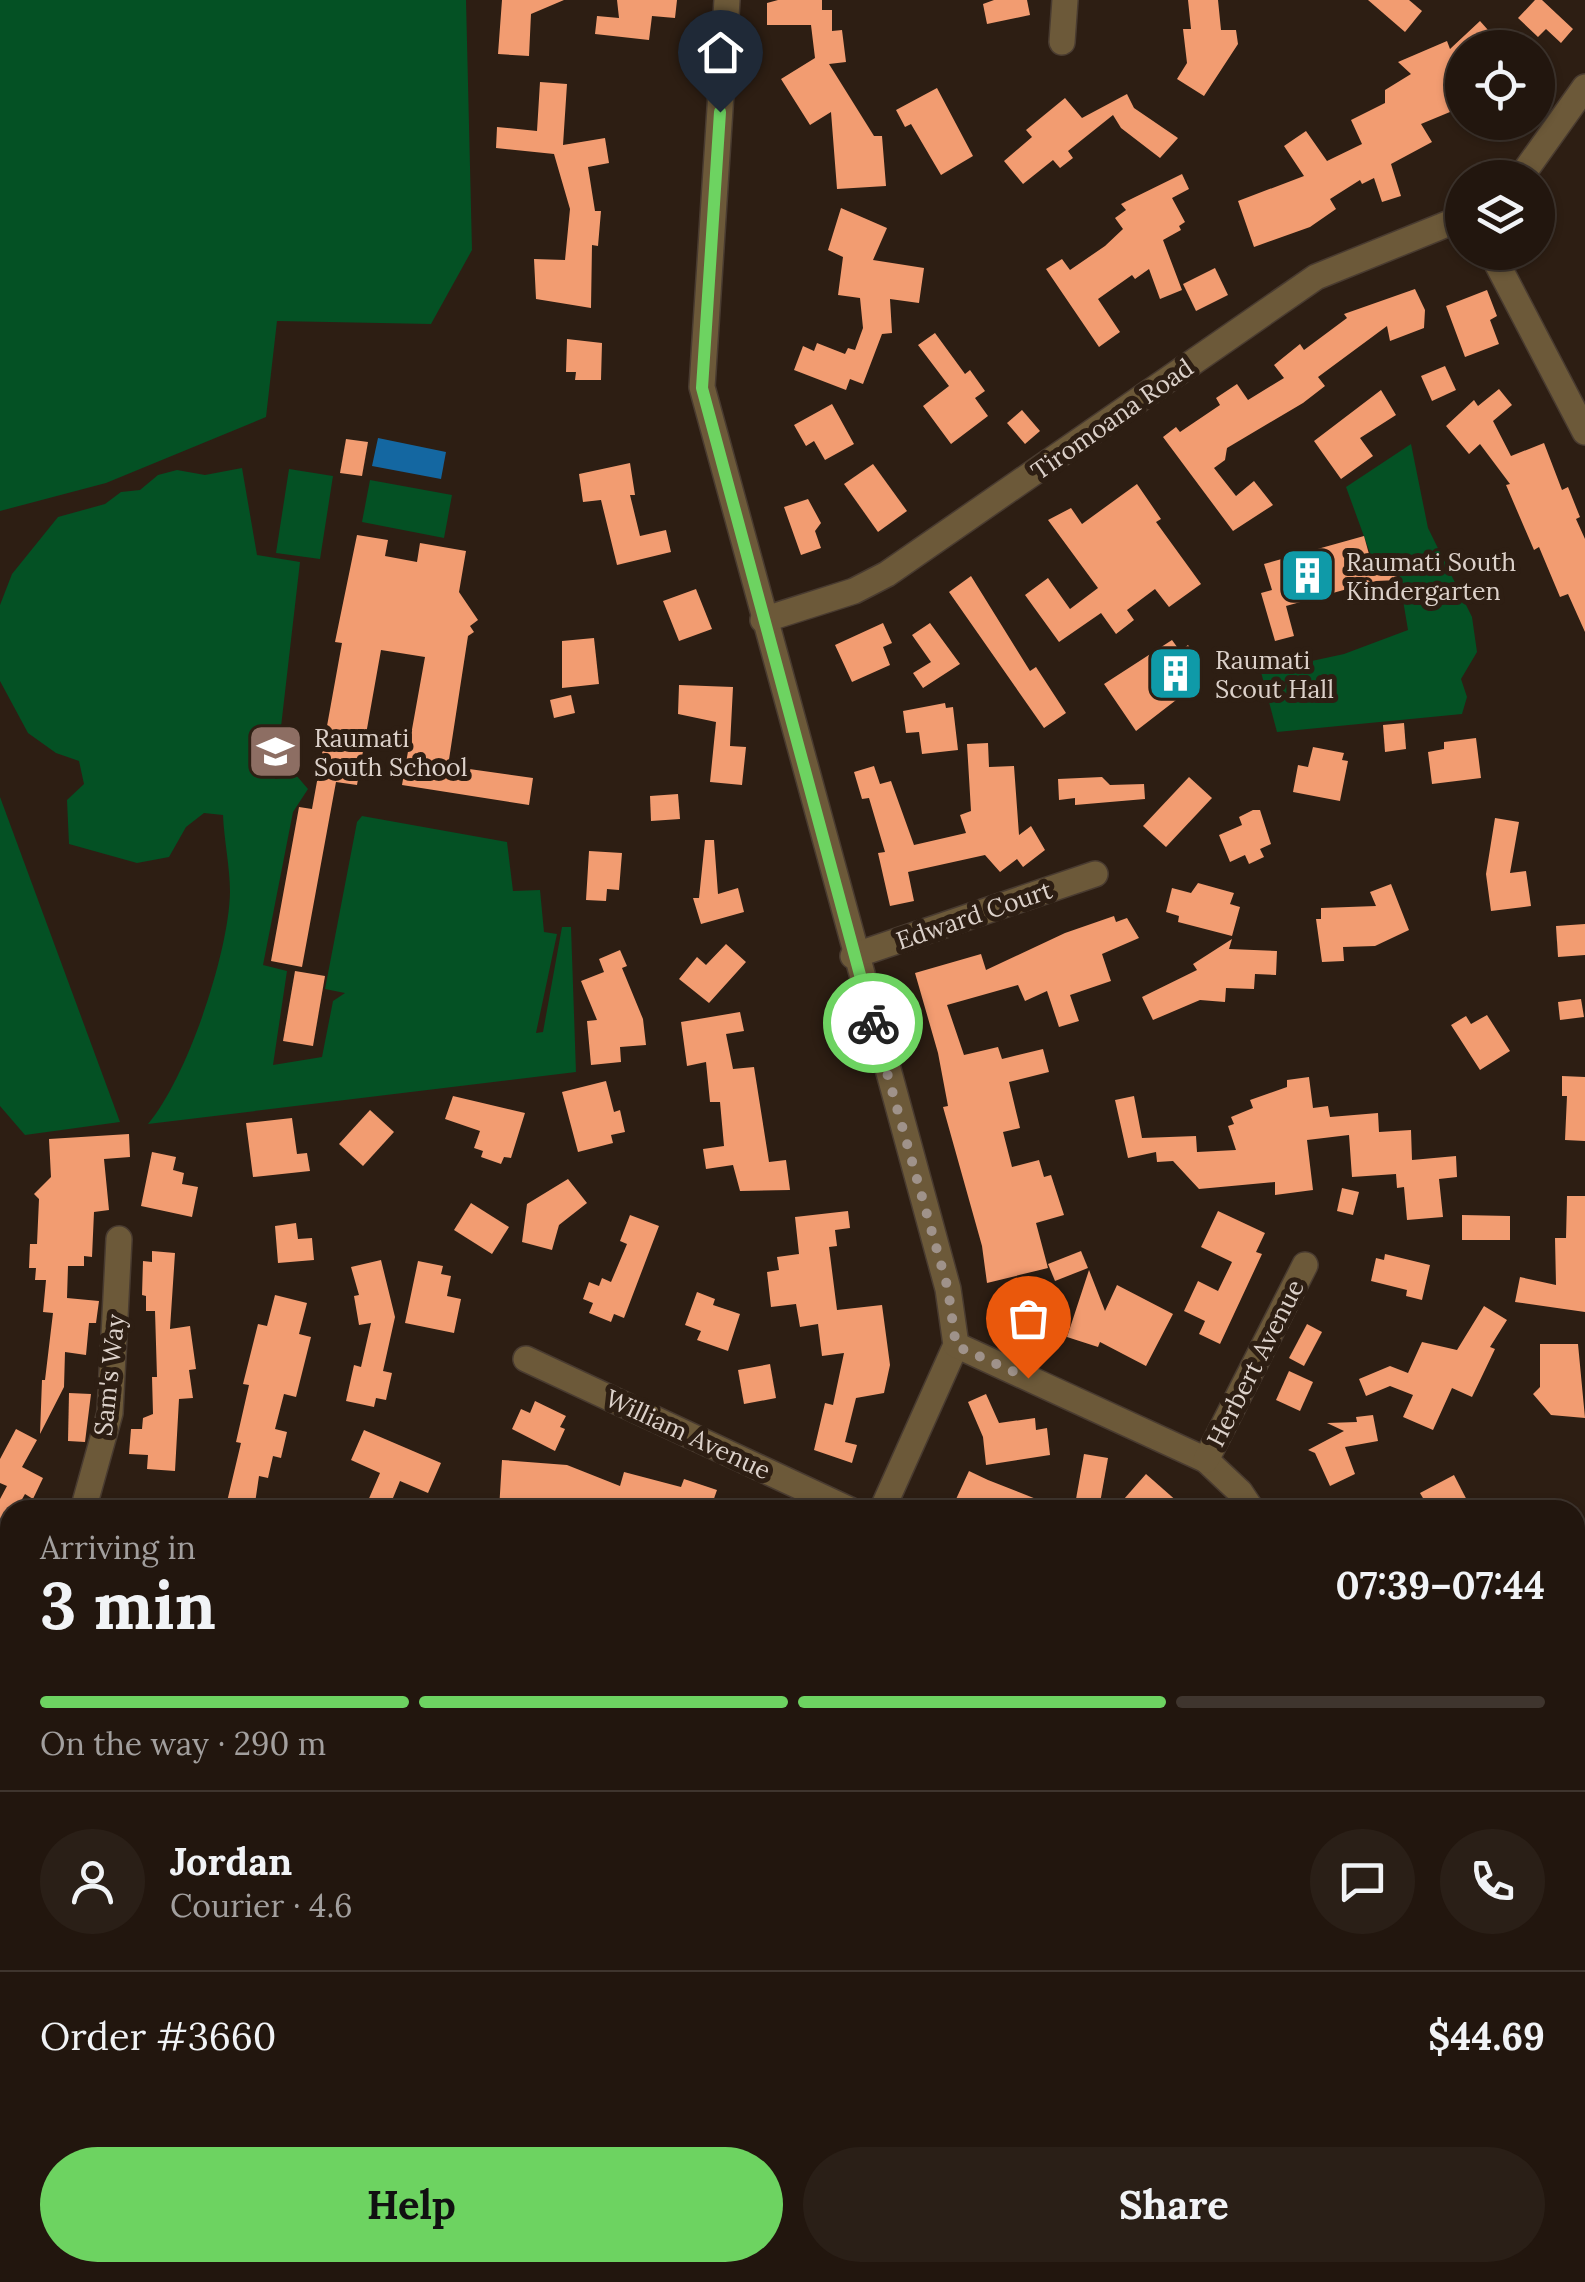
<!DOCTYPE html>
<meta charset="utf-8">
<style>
body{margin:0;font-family:Lora,serif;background:#2a1f17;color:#f1f3f6;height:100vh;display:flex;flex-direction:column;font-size:38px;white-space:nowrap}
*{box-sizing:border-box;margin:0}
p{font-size:32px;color:#a29f9e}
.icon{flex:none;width:55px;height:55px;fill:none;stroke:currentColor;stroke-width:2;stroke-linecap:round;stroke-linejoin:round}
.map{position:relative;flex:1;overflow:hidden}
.sheet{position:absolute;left:0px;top:1500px;width:1585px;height:782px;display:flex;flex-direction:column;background:#22160e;border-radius:30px 30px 0 0;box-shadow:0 2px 8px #0004,0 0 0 2px #3f352e}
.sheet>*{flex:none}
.buttons{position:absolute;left:1445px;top:30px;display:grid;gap:20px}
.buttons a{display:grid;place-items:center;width:110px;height:110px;border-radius:50%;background:#22160e;box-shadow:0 2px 8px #0004,0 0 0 2px #3f352e;font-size:50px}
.pin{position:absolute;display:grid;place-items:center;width:85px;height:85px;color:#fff;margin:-102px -42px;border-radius:50% 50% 50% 0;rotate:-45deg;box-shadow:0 0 10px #0007}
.pin .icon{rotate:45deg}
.courier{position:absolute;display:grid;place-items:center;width:100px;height:100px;margin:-50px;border:8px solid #6dd361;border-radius:50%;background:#fff;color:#222;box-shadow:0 2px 12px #0007}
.overview em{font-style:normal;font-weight:800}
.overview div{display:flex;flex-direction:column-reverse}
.overview{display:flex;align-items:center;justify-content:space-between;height:170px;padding:0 40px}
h1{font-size:65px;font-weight:800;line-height:75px}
.bar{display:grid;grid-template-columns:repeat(4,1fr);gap:15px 10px;align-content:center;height:120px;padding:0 40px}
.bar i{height:12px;border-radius:8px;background:#3f352e}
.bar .active{background:#6dd361}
.bar p{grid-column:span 4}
.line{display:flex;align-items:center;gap:25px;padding:0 40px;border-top:2px solid #3f352e}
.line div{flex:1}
.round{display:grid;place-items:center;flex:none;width:105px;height:105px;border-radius:52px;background:#2a1f17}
.button{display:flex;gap:20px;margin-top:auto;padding:20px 40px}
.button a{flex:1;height:115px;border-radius:60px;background:#6dd361;color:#111;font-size:40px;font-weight:800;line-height:115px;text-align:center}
.button a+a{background:#2a1f17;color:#f1f3f6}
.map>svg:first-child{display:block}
.green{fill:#045124}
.water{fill:#1467a1}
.building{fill:#f29c71}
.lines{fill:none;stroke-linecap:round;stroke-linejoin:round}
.minor-casing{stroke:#493b30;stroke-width:28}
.minor{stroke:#6c5939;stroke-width:25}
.done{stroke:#9f928a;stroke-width:10;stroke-dasharray:0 18}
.route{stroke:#6dd361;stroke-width:12}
.labels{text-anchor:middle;stroke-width:10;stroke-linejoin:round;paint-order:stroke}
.street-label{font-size:25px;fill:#dcd1ca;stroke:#2d1e13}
.poi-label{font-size:25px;fill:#dcd1ca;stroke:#2d1e13;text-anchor:start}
</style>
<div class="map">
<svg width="1585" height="2282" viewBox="0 0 1585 2282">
<rect width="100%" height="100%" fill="#2d1e13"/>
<!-- green -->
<g class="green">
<path d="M0,0H466L472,250L431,324L277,321L266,417L106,483L0,511Z"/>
<path d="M1411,444L1428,528L1472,617L1477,652L1461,679L1467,697L1462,714L1277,732L1261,672L1344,654L1408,630L1396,558L1373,561L1346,487Z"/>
<path d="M242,468L257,555L300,562L275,779L296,775L308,789L293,812L263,965L287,971L273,1065L322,1057L333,1001L345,993L325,989L357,822L362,816L507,842L513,891L540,890L544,932L557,934L536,1033L543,1032L562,927H571L576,1072L148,1124C187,1078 229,953 230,892C230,867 224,840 223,815L204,813L186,827L169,857L137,863L69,844L67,800L84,784L79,761L56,753L28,733L0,681V605L12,574L58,517L105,504L121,492L140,490L158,475L177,470L205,475Z"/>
<path d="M289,469L333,476L320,559L276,553Z"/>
<path d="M370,480L452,495L444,538L362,522Z"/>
<path d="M0,797L120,1122L25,1135L0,1106Z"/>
<path d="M0,1581L10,1582V1793L0,1796Z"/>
</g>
<!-- water -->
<g class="water">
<path d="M378,438L446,452L441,479L372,466Z"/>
<path d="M524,2272L684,2273L685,2282H523Z"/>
</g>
<!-- building -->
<g class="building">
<path d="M502,0H564L531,14L529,56L498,54Z"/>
<path d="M617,0H677L675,18L652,16L649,40L595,34L597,16L619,18Z"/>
<path d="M778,0H822V10H832V31L842,30L846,62L829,64L874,136H882L886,186L837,189L831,112L810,125L781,79L815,58L811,25H767V3Z"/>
<path d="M994,0H1027L1030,15L987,24L983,4Z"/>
<path d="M1188,0H1218L1221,30H1236L1238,44L1204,96L1177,79L1187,63L1183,29H1191Z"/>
<path d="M1368,0H1409L1422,11L1405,32Z"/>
<path d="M1535,0H1542L1573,29L1561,43L1546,29L1538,37L1518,18Z"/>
<path d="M1480,21L1504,48H1462V107L1421,124L1432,142L1391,164L1401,196L1382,202L1374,178L1362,184L1360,180L1330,199L1336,209L1310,227L1254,247L1238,201L1304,176L1284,146L1306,131L1327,161L1362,144L1351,120L1385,103V90L1411,74L1398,62L1447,41L1450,49Z"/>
<path d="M540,82L567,84L563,145L605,138L609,163L588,167L595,211H601L598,246L592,245L591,308L536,299L534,259L565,260L570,209L554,154L496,148L497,127L537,131Z"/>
<path d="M937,88L973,156L941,175L911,124L905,127L896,110Z"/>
<path d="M1127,94L1134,108L1178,138L1160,158L1121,128L1113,115L1068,151L1073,158L1060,168L1053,160L1023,184L1004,161L1032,137L1026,130L1065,98L1082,118Z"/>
<path d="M1182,174L1189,189L1172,198L1185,222L1179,226L1181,230L1163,240L1182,290L1160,299L1149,269L1135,279L1132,275L1098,299L1120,332L1099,347L1046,269L1062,259L1070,270L1105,246L1123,229L1115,218L1126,210L1121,204Z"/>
<path d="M841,208L887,228L873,260L924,268L919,303L890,299L892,333L882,334L863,384L850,379L846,390L794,370L803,346L814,351L817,343L845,354L848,348L855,350L863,328L860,298L838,295L843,257L828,250Z"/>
<path d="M1215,268L1228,295L1196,311L1183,284Z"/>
<path d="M1415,289L1425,310L1424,328L1390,341L1387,326L1318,377L1325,386L1303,403L1227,448L1225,460L1214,468L1236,496L1254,481L1273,505L1233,531L1163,437L1176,427L1180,432L1220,405L1216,398L1237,384L1248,400L1284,378L1274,365L1300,344L1304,350L1347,318L1344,314Z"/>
<path d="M1487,290L1497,316L1490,320L1499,344L1465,357L1446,306Z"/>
<path d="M935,333L965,374L970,370L985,391L975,398L988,416L951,444L923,406L949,386L918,345Z"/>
<path d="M567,339L602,343L601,380H575L576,372H566Z"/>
<path d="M1445,366L1456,390L1432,401L1421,376Z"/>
<path d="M1499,389L1512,405L1493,421L1511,456L1544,443L1562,490L1568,487L1580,517L1576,519L1585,539V632L1568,594L1560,597L1539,547L1534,550L1506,485L1510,484L1480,444L1469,454L1446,426L1474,400L1478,406Z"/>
<path d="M1381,390L1396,415L1360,438L1373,456L1341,479L1314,441Z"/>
<path d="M832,404L854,444L825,460L814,441L806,446L794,425Z"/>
<path d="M1022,410L1040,431L1025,444L1007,423Z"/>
<path d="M346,439L368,442L362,476L340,473Z"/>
<path d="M630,463L635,495H630L640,536L666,530L671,552L617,565L601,500L583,502L579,474Z"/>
<path d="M873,464L907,511L878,532L844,484Z"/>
<path d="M1137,484L1161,519L1156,522L1201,584L1169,607L1155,589L1127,610L1134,620L1116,634L1101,613L1059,642L1025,595L1048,578L1070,609L1098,588L1048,520L1071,508L1082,524Z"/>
<path d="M808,499L821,523L815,531L821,548L801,555L784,507Z"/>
<path d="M357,535L388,540L385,556L417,562L420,543L466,551L459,592L478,620L470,626L474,632L468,636L448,766L533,778L529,805L402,785L425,657L381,650L357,785L336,782L302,967L271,961L299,807L312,809L342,643L335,642Z"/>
<path d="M1364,536L1372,565L1417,558L1420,569L1397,575L1398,580L1376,581L1286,606L1294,636L1275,641L1261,593L1272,590L1264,564Z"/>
<path d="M971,576L1030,671L1036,667L1066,713L1044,728L949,592Z"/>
<path d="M696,589L712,629L679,641L663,601Z"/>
<path d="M883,623L892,643L883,647L890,665L852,682L835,645Z"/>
<path d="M930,623L960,664L923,688L913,673L931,662L912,635Z"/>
<path d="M594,638L599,684L562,688V641Z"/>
<path d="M1172,640L1180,651L1188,645L1201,664L1194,669L1202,680L1136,731L1104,684Z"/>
<path d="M679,685L733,687L730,746L746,747L742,785L710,782L716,722L678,714Z"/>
<path d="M571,695L575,713L554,718L550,700Z"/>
<path d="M945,703L946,708L953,707L958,750L922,754L919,732L906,733L903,711Z"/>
<path d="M1404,723L1406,749L1385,752L1383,725Z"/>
<path d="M1476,738L1481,778L1432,784L1428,752L1444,749V742Z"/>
<path d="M988,743L989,767L1014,766L1019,835L1031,826L1045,850L1023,867L1017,859L1000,872L985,855L908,872L914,901L890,906L878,853L885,852L869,798L862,799L854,772L874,766L880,784L891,781L914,845L966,833L960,815L971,811L967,744Z"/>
<path d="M1313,747L1344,753L1342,760L1348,761L1340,801L1293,792L1298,765L1308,767Z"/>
<path d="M1102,777L1110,785L1144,784L1145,799L1075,805V798L1059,800L1058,779Z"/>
<path d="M1189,777L1212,798L1166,847L1143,826Z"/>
<path d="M678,794L680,819L651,821L650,796Z"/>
<path d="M1253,810H1260L1271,844L1260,849L1264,857L1249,864L1245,855L1230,862L1219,835L1242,825L1239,817Z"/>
<path d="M1495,818L1519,822L1510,873L1526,871L1531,906L1491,911L1486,874Z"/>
<path d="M705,840H714L718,894L738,888L744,912L701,924L693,898H699Z"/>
<path d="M589,851L622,853L619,890L607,889L606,901L586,900Z"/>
<path d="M1198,883L1234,893L1230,904L1240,907L1232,936L1178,922L1179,916L1166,912L1172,888L1191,893Z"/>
<path d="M1391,884L1409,930L1375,946L1343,947L1344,961L1322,962L1316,919H1321V908L1376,906L1370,892Z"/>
<path d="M1114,916L1116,922L1127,918L1139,938L1102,954L1111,981L1070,995L1079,1021L1059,1027L1047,991L1025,1001L1018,985L947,1005L964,1055L998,1047L1002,1059L1043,1049L1049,1072L1009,1082L1020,1128L1003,1132L1012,1167L1039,1160L1044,1177L1051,1175L1064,1215L1036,1223L1048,1268L987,1283L982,1246L943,1107L948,1106L938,1053L915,973L981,954L986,970L1065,933Z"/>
<path d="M1585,924V955L1558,957L1556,926Z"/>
<path d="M1232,939L1229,949L1277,951L1276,975L1255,974L1254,989L1226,988L1225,1002L1200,1000L1153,1020L1142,997L1197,970L1193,964Z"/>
<path d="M726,944L746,962L709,1003L679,979L697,957L706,965Z"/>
<path d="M620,950L627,966L622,968L643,1019L646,1045L620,1047L621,1062L591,1065L587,1021L597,1020L581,981L604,972L599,959Z"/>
<path d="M295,971L325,976L313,1046L283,1041Z"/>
<path d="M1581,999L1584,1017L1560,1020L1558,1002Z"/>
<path d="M740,1012L744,1031L726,1034L733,1069L754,1067L769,1162L786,1160L790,1190L740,1191L733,1165L706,1169L703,1149L724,1146L720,1102H710L706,1062L687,1066L681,1022Z"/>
<path d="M1487,1015L1510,1051L1480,1070L1451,1025L1466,1016L1471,1024Z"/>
<path d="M1562,1076L1585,1077V1141L1565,1140L1567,1096H1562Z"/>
<path d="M1309,1077L1313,1108L1328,1106L1330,1117L1378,1113L1379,1132L1411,1130L1412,1160L1456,1156L1457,1177L1439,1179L1443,1217L1407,1220L1404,1187L1397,1188L1396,1174L1352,1177L1349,1135L1307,1140L1313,1190L1275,1195V1182L1199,1189L1173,1161L1157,1162L1156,1152L1128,1158L1115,1100L1134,1096L1142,1138L1196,1136L1197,1152L1236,1150L1228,1126L1234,1124L1231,1117L1253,1108L1250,1100L1287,1087V1080Z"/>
<path d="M606,1081L614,1112L620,1110L625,1132L611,1135L613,1143L578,1152L562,1092Z"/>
<path d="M453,1096L525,1113L511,1158L504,1157L501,1164L481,1157L483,1151L474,1148L480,1131L445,1119Z"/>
<path d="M370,1110L394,1132L363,1166L339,1144Z"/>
<path d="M292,1118L297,1154L307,1153L310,1171L253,1177L246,1123Z"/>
<path d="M129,1134L130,1157L104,1159L109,1210L94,1212L92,1257L84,1256V1266H68L67,1298L99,1301L96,1323H89L86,1355L65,1352L64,1387L40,1434L42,1380H45L53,1313L43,1312L46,1280H35L36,1268H29L30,1244H37L39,1199L34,1194L51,1177L49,1139Z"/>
<path d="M152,1152L176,1157L173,1170L184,1173L182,1184L198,1187L192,1217L141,1206Z"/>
<path d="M568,1179L587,1203L559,1225L552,1250L522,1242L527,1204Z"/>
<path d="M1342,1188L1359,1192L1353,1215L1337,1211Z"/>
<path d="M1567,1196H1585V1312L1515,1302L1520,1277L1556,1285L1555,1238H1566Z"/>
<path d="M471,1203L509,1227L492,1254L454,1230Z"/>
<path d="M848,1211L850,1228L835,1230L837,1246L829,1247L837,1310L882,1305L890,1365L884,1393L856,1398L845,1442L857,1445L852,1463L814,1450L825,1403L833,1405L844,1353L822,1356L818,1324L800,1327L796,1304L771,1307L767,1272L779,1270L777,1257L799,1254L795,1217Z"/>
<path d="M1218,1211L1265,1233L1256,1252L1262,1254L1220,1344L1199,1334L1205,1321L1184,1311L1198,1281L1218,1291L1232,1262L1201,1247Z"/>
<path d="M630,1215L659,1226L624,1318L614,1314L611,1322L589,1313L593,1303L583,1299L589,1282L599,1286L602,1278L611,1282L627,1244L620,1241Z"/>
<path d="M1462,1215L1510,1216V1240H1462Z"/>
<path d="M296,1223L298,1239L312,1238L314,1260L278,1263L275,1226Z"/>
<path d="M152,1251L175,1253L170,1329L190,1326L196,1369L189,1370L193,1398L179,1399L175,1471L147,1469L148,1455L129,1454L131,1429H142L143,1418L153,1414L152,1377H157L155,1311H146V1296L142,1295L143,1261L152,1262Z"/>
<path d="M1081,1251L1088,1268L1055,1281L1048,1264Z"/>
<path d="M1385,1254L1430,1265L1422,1300L1406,1296L1407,1290L1371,1281L1376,1258L1384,1260Z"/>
<path d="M381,1260L395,1317L383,1371L392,1373L386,1400L376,1398L374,1407L346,1401L354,1365L361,1367L371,1323L359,1325L354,1296L359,1295L351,1267Z"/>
<path d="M418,1261L443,1266L441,1274L451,1276L447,1296L461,1299L454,1333L405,1323Z"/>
<path d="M1089,1270L1105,1311L1117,1285L1173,1314L1146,1366L1100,1342L1098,1347L1067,1337Z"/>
<path d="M697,1292L715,1299L713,1305L740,1314L728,1351L697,1340L701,1331L685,1325Z"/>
<path d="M275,1295L307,1303L299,1334L311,1337L296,1397L284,1394L275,1429L287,1432L281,1458L273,1456L268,1478L259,1476L254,1510H225L241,1443L236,1442L249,1385L243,1384L258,1324L267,1326Z"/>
<path d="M1484,1306L1507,1320L1490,1347L1495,1349L1472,1397L1452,1388L1433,1430L1403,1417L1413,1395L1390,1386L1366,1396L1359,1379L1390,1366L1408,1373L1422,1342L1457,1350Z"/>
<path d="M1307,1324L1322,1332L1304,1366L1289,1358Z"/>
<path d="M1540,1344H1578L1585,1418L1551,1415L1533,1394L1540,1387Z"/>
<path d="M770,1364L776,1398L744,1404L738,1370Z"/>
<path d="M1289,1371L1313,1382L1300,1411L1276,1400Z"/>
<path d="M69,1393L91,1394L85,1442L68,1441Z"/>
<path d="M986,1394L999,1423L1035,1418L1036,1430L1047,1428L1050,1455L986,1465L983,1437L968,1402Z"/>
<path d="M535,1401L566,1416L560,1427L565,1429L555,1451L512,1429L521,1409L530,1413Z"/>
<path d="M1373,1415L1378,1441L1345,1447L1355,1474L1330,1486L1315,1453L1308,1450L1344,1431L1327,1423L1357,1422L1356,1417Z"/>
<path d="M16,1429L37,1440L22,1467L43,1478L33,1499L25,1494L16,1510H10V1522L0,1541V1499L7,1486L0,1483V1459Z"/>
<path d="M364,1430L441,1463L428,1493L400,1481L388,1510H364L380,1473L351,1460Z"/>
<path d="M1084,1454L1108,1458L1100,1503L1076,1499Z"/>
<path d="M502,1460L567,1465L620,1486L624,1472L681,1487L684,1479L717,1490L711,1507L705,1506L703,1510H499Z"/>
<path d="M969,1471L988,1480L1064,1510H951Z"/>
<path d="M1146,1474L1187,1510H1136L1124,1499Z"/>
<path d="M1454,1475L1472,1510H1430L1420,1493Z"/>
</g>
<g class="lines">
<defs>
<g id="minor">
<path d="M727,0L702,387L948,1289L956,1345L882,1510"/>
<path d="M1062,42L1065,0"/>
<path d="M1520,178L1585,87"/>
<path d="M1491,252L1585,432"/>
<path d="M763,620L854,591L887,574L1316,277L1462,218"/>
<path d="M853,956L1095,874"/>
<path d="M956,1345L1206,1460L1240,1492L1252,1510"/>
<path d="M526,1359L850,1510"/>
<path d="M1206,1460L1305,1265"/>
<path d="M83,1510L110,1413L119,1239"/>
<path d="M1575,2150L1585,2144"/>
<path d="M1575,2202L1585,2234"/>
<path d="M786,2272L789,2282"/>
<path d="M1177,2272L1181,2282"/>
<path d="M1344,2282L1361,2272"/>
</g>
</defs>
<!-- minor casing -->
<use href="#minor" class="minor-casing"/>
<!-- minor -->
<use href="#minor" class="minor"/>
</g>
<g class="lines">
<!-- done -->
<path class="done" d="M873,1023L948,1289L956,1346L1028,1378"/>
<!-- route -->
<path class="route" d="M720,112L702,388L873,1023"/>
</g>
<!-- icons -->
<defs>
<symbol id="building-square" viewBox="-11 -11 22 22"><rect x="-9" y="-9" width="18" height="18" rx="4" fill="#0f9aa8" stroke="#2d1e13"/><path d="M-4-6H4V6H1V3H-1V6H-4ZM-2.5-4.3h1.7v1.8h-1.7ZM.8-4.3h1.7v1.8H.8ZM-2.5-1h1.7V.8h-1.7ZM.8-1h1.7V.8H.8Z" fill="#fff"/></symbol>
<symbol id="school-square" viewBox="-11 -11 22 22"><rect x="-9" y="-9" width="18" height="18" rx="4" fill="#8d6e63" stroke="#2d1e13"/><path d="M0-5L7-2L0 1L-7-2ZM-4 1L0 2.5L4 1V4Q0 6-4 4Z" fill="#fff"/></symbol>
</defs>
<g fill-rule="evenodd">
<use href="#building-square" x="1276" y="544" width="63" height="63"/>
<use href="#building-square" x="1144" y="642" width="63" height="63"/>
<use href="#school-square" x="244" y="720" width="63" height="63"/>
</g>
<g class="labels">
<!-- street labels -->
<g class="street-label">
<text transform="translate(1112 419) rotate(-35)" y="9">Tiromoana Road</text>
<text transform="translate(974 915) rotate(-19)" y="9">Edward Court</text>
<text transform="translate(1255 1363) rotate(-63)" y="9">Herbert Avenue</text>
<text transform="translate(109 1375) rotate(-84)" y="9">Sam's Way</text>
<text transform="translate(688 1434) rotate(25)" y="9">William Avenue</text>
</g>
<!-- poi labels -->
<g class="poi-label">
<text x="1346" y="571">Raumati South<tspan x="1346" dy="29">Kindergarten</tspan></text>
<text x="1215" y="669">Raumati<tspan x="1215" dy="29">Scout Hall</tspan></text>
<text x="314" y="747">Raumati<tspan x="314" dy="29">South School</tspan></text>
</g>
</g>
</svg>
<div class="buttons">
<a><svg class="icon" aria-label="locate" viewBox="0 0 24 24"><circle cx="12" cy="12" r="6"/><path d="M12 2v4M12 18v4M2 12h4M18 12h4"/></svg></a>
<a><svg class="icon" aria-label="layers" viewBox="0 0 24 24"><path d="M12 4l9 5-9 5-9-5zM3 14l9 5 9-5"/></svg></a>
</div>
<div class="pin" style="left:1028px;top:1378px;background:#ea580c"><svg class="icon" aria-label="bag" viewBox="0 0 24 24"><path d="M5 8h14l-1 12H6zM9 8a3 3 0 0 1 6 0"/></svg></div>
<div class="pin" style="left:720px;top:112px;background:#1f2937"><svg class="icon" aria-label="home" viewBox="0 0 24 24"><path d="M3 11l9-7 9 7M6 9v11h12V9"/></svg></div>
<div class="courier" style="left:873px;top:1023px"><svg class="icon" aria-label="bike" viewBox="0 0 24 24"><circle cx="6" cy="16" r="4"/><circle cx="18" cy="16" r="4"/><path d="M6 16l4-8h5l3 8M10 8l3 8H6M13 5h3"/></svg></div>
<section class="sheet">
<div class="overview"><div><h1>3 min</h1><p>Arriving in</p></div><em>07:39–07:44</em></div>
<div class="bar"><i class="active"></i><i class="active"></i><i class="active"></i><i></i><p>On the way · 290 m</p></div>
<div class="line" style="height:180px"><a class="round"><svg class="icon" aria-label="person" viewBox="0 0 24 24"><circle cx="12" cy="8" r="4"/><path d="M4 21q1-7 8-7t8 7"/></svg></a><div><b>Jordan</b><p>Courier · 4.6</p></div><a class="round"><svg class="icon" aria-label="chat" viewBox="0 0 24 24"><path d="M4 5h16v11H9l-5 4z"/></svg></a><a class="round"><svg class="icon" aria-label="phone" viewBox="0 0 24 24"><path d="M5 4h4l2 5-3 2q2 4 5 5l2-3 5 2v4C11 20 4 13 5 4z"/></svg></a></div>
<div class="line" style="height:130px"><div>Order #3660</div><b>$44.69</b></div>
<div class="button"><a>Help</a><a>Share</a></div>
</section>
</div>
